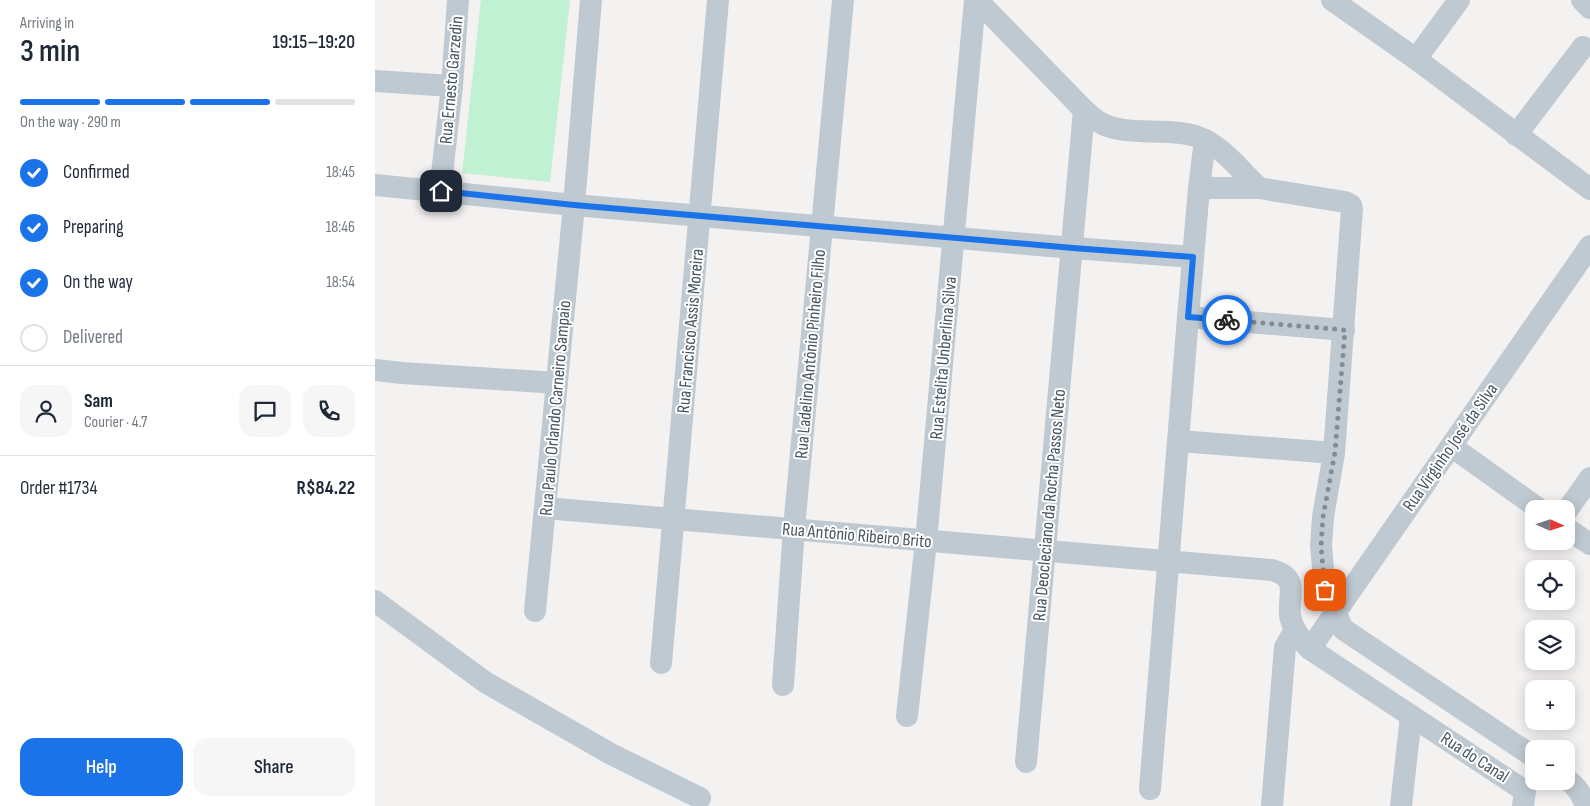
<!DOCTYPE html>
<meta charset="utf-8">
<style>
body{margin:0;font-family:"Sofia Sans Condensed",sans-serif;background:#f6f6f7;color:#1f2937;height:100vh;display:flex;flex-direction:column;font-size:19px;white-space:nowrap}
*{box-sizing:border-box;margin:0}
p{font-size:16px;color:#747a83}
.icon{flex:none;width:28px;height:28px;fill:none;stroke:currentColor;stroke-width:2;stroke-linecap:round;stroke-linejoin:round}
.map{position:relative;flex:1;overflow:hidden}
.drawer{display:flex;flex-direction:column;background:#fff;width:375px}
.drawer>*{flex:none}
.needle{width:32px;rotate:93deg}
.tools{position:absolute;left:1150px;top:500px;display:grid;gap:10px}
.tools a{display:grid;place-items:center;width:50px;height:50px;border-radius:10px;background:#fff;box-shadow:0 2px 12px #0003;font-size:25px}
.pin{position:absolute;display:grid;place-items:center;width:42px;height:42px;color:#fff;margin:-21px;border-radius:10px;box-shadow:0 2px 8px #0006}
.courier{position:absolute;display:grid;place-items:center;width:50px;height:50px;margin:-25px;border:4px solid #1a73e8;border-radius:50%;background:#fff;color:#222;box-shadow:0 1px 6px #0007}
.summary em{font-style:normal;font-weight:600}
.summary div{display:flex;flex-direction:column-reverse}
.summary{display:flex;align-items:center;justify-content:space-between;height:85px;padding:0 20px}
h1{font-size:32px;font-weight:600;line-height:38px}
.bar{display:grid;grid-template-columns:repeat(4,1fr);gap:8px 5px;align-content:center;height:60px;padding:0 20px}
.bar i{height:6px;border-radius:4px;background:#e0e1e3}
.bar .current{background:#1a73e8}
.bar p{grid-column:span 4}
.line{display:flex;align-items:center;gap:12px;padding:0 20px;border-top:1px solid #e0e1e3}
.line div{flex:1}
.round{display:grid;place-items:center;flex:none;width:52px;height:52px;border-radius:15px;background:#f6f6f7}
ol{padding:0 20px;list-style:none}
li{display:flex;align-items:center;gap:15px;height:55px}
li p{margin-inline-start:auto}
li .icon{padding:5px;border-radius:50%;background:#1a73e8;color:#fff;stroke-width:4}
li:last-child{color:#747a83}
li i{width:28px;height:28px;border:2px solid #e0e1e3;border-radius:50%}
.action{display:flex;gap:10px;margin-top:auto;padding:10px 20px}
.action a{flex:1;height:58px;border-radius:15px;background:#1a73e8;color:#fff;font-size:20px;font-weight:600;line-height:58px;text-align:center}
.action a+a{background:#f6f6f7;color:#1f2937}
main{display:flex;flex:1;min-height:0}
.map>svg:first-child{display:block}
.green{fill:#c0f1d3}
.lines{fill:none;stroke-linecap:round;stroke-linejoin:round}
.minor{stroke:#bfc9d1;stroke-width:22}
.done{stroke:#848c93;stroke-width:5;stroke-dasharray:0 9}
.route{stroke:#1a73e8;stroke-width:6}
.labels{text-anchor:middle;stroke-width:4;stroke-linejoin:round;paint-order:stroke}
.street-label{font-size:18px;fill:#485560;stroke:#fff}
</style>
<main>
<section class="drawer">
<div class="summary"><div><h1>3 min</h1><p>Arriving in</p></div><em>19:15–19:20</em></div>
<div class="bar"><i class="current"></i><i class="current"></i><i class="current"></i><i></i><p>On the way · 290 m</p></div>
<ol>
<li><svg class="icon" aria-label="check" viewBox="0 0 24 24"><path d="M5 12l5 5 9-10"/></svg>Confirmed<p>18:45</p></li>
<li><svg class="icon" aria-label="check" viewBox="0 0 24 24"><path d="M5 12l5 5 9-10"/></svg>Preparing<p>18:46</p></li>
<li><svg class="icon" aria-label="check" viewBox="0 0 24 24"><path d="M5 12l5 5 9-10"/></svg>On the way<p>18:54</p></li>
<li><i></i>Delivered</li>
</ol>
<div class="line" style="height:90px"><a class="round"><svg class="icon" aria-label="person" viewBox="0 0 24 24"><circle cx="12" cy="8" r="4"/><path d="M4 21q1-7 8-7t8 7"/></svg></a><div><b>Sam</b><p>Courier · 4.7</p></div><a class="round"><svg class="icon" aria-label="chat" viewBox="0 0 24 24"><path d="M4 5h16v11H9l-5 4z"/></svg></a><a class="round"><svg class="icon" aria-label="phone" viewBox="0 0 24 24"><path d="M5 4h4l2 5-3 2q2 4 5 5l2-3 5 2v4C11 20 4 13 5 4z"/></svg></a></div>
<div class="line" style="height:65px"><div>Order #1734</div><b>R$84.22</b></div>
<div class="action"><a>Help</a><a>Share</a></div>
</section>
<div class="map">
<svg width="1215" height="806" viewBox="0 0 1215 806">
<rect width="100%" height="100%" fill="#f4f1f1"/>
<!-- green -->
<path class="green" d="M106,0H195L175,182L87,173Z"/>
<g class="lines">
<!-- minor -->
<g class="minor">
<path d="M602,0L709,110C714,114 719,119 724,122C752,139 799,124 830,140C850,150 867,172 884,188"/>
<path d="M957,0L1041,59L1215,189"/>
<path d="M1207,0L1215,8"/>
<path d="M1041,59L1084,0"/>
<path d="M0,81L77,86"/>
<path d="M1141,135L1208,47"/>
<path d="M0,185L199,205L698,248L818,257"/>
<path d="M824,188H884L970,202L976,205L977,209L959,453L948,517L946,546L950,590L968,629L1159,757"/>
<path d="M65,191L77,86L83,0"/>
<path d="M813,317L969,330"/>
<path d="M0,370L27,373L182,383"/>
<path d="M804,441L959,453"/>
<path d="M1076,446L1164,509"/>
<path d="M170,508L897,570C925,578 913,594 915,615C917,629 926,640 935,649L1150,791L1148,806"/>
<path d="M1191,512L1215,478"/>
<path d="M1191,528L1215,544"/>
<path d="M0,601L110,682L236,754L325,798"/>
<path d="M160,611L199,205L216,0"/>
<path d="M935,649L1215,246"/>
<path d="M286,663L343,0"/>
<path d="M408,685L419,528L468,0"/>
<path d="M532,716L551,541L600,0"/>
<path d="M651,762L709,110"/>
<path d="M1191,779C1202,786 1206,794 1211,806"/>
<path d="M775,789L813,317L824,188L830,140"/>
<path d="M897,806L910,647L920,630"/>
<path d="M1026,806L1036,716"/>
</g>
</g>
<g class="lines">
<!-- done -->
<path class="done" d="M852,320L970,330L960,452L948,517L946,546L950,590"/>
<!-- route -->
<path class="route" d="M66,191L199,205L698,248L818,257L813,317L852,320"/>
</g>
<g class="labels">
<!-- street labels -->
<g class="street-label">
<text transform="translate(76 80) rotate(-85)" y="6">Rua Ernesto Garzedin</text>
<text transform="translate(315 331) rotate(-85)" y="6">Rua Francisco Assis Moreira</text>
<text transform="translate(435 354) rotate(-85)" y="6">Rua Ladelino Antônio Pinheiro Filho</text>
<text transform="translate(568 358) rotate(-85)" y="6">Rua Estelita Unberlina Silva</text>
<text transform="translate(180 408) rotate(-85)" y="6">Rua Paulo Orlando Carneiro Sampaio</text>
<text transform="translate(1075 447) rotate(-55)" y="6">Rua Virginho José da Silva</text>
<text transform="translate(674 505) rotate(-85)" y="6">Rua Deocleciano da Rocha Passos Neto</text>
<text transform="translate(482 535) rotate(5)" y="6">Rua Antônio Ribeiro Brito</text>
<text transform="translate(1100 757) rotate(33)" y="6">Rua do Canal</text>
</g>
</g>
</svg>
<div class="tools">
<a><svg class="needle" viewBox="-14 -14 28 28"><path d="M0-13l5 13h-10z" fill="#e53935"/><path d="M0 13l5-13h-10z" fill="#747a83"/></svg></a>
<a><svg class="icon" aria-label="locate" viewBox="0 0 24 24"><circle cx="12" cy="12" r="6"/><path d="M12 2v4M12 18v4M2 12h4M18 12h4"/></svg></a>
<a><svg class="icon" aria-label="layers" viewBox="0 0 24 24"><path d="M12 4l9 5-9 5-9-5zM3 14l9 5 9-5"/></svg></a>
<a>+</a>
<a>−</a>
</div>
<div class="pin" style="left:950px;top:590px;background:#ea580c"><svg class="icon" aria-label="bag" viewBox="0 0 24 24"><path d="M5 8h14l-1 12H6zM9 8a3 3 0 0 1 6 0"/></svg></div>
<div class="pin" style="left:66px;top:191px;background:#1f2937"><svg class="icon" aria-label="home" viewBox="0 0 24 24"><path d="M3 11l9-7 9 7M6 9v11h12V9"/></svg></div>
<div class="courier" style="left:852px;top:320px"><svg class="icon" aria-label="bike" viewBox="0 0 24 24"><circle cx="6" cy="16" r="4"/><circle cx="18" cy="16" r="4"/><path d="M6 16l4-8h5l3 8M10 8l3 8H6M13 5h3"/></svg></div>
</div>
</main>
